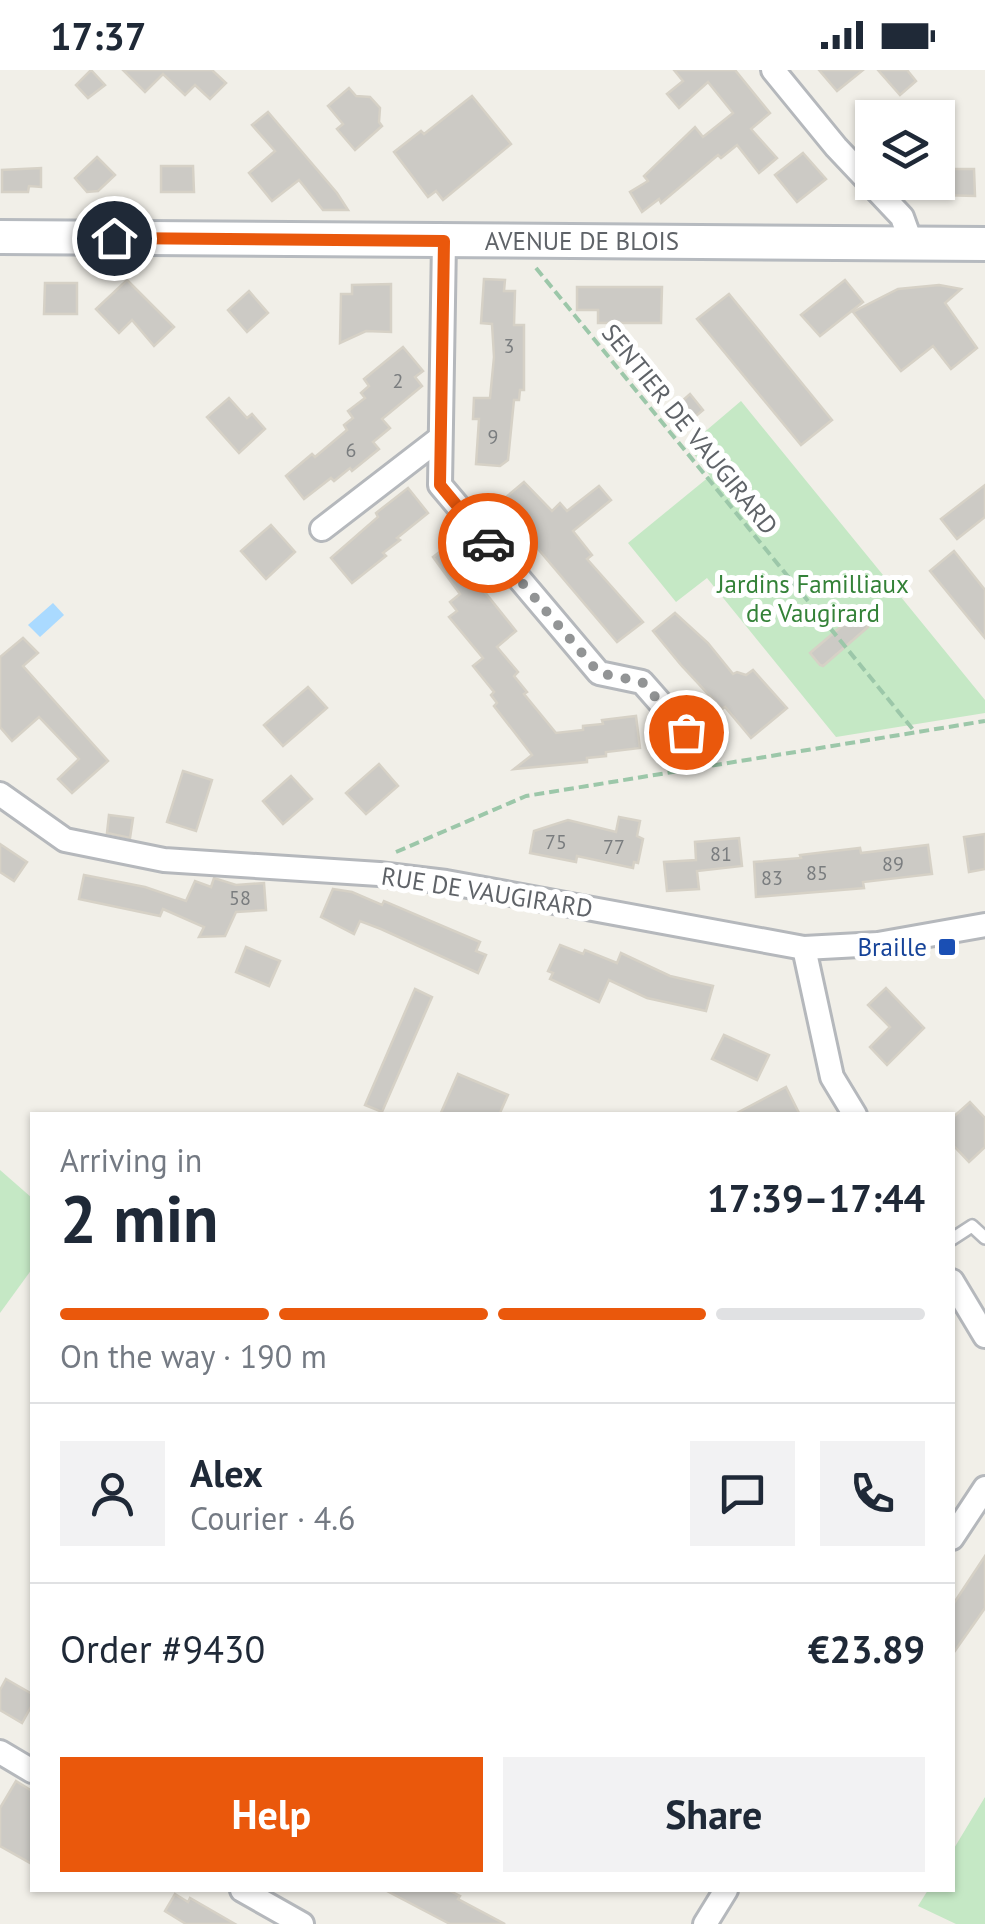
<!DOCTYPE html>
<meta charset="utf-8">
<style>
body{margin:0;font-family:"PT Sans",sans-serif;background:#f2f2f3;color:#1f2937;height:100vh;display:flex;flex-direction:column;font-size:38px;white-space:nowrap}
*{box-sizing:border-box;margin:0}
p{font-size:32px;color:#747a83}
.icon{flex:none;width:55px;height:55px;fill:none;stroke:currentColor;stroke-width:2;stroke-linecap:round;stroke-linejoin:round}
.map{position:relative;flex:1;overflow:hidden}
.drawer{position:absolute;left:30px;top:1042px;width:925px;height:780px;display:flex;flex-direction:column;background:#fff;border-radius:0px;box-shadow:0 2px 8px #0004}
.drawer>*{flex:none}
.controls{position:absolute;left:855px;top:30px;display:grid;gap:20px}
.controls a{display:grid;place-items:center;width:100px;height:100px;border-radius:0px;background:#fff;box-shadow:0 2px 8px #0004;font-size:50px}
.pin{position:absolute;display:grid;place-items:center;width:85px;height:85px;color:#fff;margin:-42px;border:5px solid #fff;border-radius:50%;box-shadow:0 2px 10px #0007}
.courier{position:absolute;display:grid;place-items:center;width:100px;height:100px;margin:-50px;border:8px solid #ea580c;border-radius:50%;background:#fff;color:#222;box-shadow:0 2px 12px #0007}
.head em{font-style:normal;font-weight:700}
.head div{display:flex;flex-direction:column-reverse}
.head{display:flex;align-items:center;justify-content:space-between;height:170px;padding:0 30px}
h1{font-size:65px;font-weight:700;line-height:75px}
.bar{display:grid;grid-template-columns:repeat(4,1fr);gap:15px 10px;align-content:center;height:120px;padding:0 30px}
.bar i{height:12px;border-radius:8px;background:#e0e1e3}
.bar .on{background:#ea580c}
.bar p{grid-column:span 4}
.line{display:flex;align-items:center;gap:25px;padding:0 30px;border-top:2px solid #e0e1e3}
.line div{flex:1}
.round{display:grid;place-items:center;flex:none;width:105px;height:105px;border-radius:0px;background:#f2f2f3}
.cta{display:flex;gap:20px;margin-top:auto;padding:20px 30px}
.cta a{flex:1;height:115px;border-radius:0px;background:#ea580c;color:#fff;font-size:40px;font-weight:700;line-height:115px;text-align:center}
.cta a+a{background:#f2f2f3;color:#1f2937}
.status{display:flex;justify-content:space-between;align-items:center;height:70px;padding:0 50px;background:#fff;direction:ltr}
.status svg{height:28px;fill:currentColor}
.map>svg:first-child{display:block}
.green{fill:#c5e8c5}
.water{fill:#aadaff}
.building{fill:#cccac5;stroke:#d6d1c6;stroke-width:2.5}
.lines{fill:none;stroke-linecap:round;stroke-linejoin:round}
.service-casing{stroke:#b5b8bc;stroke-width:16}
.minor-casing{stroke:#b5b8bc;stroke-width:28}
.secondary-casing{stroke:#b6babf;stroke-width:38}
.path{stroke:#9cc7a9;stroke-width:4;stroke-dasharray:10 5;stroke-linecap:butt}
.service{stroke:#fff;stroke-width:11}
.minor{stroke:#fff;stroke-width:22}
.secondary{stroke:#fff;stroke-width:32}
.done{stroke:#929495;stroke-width:10;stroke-dasharray:0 18}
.route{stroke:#ea580c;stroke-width:12}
.transit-dot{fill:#1a4fb4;stroke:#fff;stroke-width:4}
.labels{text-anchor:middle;stroke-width:10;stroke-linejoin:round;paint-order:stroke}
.number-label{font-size:20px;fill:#7a7d7f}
.street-label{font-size:25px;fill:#5f6368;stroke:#fff}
.park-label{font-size:25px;fill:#348238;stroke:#fff}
.transit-label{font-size:25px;fill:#164399;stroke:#fff;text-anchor:end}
</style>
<div class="status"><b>17:37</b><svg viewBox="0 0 49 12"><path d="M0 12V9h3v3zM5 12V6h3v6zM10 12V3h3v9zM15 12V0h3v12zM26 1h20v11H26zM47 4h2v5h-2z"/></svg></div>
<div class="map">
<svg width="985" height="1854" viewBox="0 0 985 1854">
<rect width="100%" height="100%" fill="#f1efe8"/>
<!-- green -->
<g class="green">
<path d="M741,331L985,630V643L836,667L707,508L676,532L628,473L710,406L688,376Z"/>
<path d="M0,1100L32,1128V1199L0,1243Z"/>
<path d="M985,1727V1854H956L918,1836L928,1820H952L953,1780Z"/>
</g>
<!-- water -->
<path class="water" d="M53,533L64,545L40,567L28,555Z"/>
<!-- building -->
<g class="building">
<path d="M91,0L105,15L88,28L76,15Z"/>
<path d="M123,0H212L226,13L210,29L195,15L185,25L163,4L145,22Z"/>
<path d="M674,0H735L770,43L751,59L777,88L759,103L737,75L721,88L718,85L661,133L659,129L642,142L630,122L648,111L644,106L695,57L703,67L733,43L708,12L679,38L667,24L683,11Z"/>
<path d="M819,0H863L837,21Z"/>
<path d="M878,0H907L916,11L900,25Z"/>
<path d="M349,18L356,26L370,27L380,38L379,52L382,56L355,80L337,59L343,54L328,36Z"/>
<path d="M472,26L511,74L443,130L436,121L428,127L394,82L421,61L424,64Z"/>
<path d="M268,42L337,123L348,140H323L299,110L272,131L249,103L275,81L252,55Z"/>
<path d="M803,83L826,109L797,132L775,105Z"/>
<path d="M97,87L115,105L98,121L87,122L75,108Z"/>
<path d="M161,96H193L194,122H161Z"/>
<path d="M41,98V117L29,116L28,122H2V100Z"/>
<path d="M938,99H974L975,126L938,125Z"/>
<path d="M484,209L505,210L504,221H515L514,255H524V320H520L519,330H514L508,390L500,396L476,394L479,349H473L474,328H490L494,287L492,254L481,253Z"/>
<path d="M127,210L174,257L154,276L132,250L119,263L96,239Z"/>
<path d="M845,210L863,232L820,266L801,245Z"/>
<path d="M45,213H77V244H44Z"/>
<path d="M391,214V262L366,261L340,273L341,224H352V215Z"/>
<path d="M939,215L961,219L945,233L977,278L951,299L933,276L901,301L853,242L898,219Z"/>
<path d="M577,217H662L661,253H598V240H577Z"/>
<path d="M249,221L268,243L247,262L228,240Z"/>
<path d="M729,224L832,350L801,375L697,249Z"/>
<path d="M403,277L423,301L415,307L422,316L382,349L390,358L373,372L379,379L352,401L350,398L334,411L331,408L304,429L286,406L312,384L315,387L347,360L344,355L353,348L348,341L365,328L361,323L369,316L364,309Z"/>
<path d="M690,324L703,340L684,356L672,340Z"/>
<path d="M229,328L247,348L252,344L265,359L239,383L207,347Z"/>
<path d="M524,412L552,441L560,433L567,441L599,416L611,430L573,461L592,485L587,489L643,552L617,572L499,433Z"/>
<path d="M985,415V447L957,469L941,449Z"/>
<path d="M408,418L428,443L397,468L400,470L383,483L386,486L352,513L331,488L378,447L376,443Z"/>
<path d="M271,455L295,482L266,509L241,481Z"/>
<path d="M454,471L482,505L476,511L516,561L497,577L518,602L514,606L527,622L524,624L556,663L583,660V656L603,654L602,650L636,646L640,678L606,682V686L587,688V692L514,699L532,685L494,636L497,633L491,625L494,622L473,596L483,588L449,547L457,541L450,532L460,524L433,487Z"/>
<path d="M954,481L985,520V568L930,501Z"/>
<path d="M675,543L708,573L733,604L737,602L746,605L753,600L787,638L751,668L725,637L722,639L681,595L653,561Z"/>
<path d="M857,543L868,557L823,596L820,595L810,583Z"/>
<path d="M23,568L38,583L23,596L108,691L72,723L58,709L79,689L39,647L12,671L0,657V587Z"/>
<path d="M308,617L327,638L283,676L264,655Z"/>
<path d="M379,694L398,716L366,744L346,723Z"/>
<path d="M183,701L212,710L196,761L167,752Z"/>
<path d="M291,706L312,729L283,754L263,731Z"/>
<path d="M109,745L133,748L130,768L107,763Z"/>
<path d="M619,747L640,751L637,766L643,769L638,793L634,792L633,798L577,786L576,792L530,783L534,761L568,750L616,762Z"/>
<path d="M985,764V799L969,802L964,767Z"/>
<path d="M739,768L742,796L697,801L699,819L667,821L664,792L696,790L695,772Z"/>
<path d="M0,774L27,792L14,811L0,802Z"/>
<path d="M928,775L932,804L863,812L864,818L756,827L754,792L801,788L800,785L860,778L861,783Z"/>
<path d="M84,805L145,817L186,831L195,811L211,817L214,808L236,815L264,813L266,840L236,842L225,866L199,867L204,857L163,839L160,846L79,829Z"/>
<path d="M333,819L352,822L382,835L384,831L480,872L476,881L486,885L478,903L381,859L360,851L354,864L321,847Z"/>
<path d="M560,875L583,884L585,880L617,893L621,883L670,906L713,916L706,941L647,928L609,910L599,932L550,909L553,903L548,901Z"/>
<path d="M246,877L280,891L269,916L236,902Z"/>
<path d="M886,918L924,958L887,995L870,977L890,957L868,935Z"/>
<path d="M415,919L432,927L382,1042L365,1035Z"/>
<path d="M724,965L769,985L757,1010L712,989Z"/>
<path d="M458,1004L508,1025L499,1045H440Z"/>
<path d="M786,1017L800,1045H733Z"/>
<path d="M970,1032L985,1048V1077L969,1092L952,1074V1048Z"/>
<path d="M985,1486V1538L952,1585V1536Z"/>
<path d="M6,1609L32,1624V1635L22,1653L0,1640V1620Z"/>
<path d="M16,1711L32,1721V1794L0,1776V1738Z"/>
<path d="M385,1820H448L460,1826L458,1829L505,1854H450Z"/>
<path d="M175,1824L188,1832L190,1828L235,1854H186L165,1841Z"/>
</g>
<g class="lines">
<defs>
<path id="service" d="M952,1169L972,1156L985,1168"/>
<g id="minor">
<path d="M773,0L836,77L902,147L911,172"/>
<path d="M444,171L440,415L599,603L642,612L686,662"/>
<path d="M322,459L440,368"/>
<path d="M0,724L65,770L164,790L379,804L446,812L804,878L878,874L985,855"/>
<path d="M804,878L832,1007L855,1045"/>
<path d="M952,1211L985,1266"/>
<path d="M952,1468L985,1418"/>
<path d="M0,1682L32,1701"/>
<path d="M242,1820L302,1854"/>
<path d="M705,1854L726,1820"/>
</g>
<path id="secondary" d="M0,167L985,174"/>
</defs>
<!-- service casing -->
<use href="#service" class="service-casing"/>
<!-- minor casing -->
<use href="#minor" class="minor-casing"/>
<!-- secondary casing -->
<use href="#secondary" class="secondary-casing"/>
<!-- path -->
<g class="path">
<path d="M536,198L915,662"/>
<path d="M396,782L526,726L985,651"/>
</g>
<!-- service -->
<use href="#service" class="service"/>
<!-- minor -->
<use href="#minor" class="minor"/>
<!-- secondary -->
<use href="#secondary" class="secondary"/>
</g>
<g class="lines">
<!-- done -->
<path class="done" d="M488,473L599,603L642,612L686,662"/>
<!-- route -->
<path class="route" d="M114,168L444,171L440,415L488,473"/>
</g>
<!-- markers -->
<rect class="transit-dot" x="937" y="867" width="20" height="20" rx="5"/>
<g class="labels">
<!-- number labels -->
<g class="number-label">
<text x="509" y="283">3</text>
<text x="398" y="318">2</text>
<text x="493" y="374">9</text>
<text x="351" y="387">6</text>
<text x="556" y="779">75</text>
<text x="614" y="784">77</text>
<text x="721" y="791">81</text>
<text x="893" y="801">89</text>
<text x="817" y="810">85</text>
<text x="772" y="815">83</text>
<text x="240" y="835">58</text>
</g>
<!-- street labels -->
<g class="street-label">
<text x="582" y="180">AVENUE DE BLOIS</text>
<text transform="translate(690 359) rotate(51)" y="9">SENTIER DE VAUGIRARD</text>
<text transform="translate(487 822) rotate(9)" y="9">RUE DE VAUGIRARD</text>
</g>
<!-- park labels -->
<g class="park-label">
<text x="813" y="523">Jardins Familliaux<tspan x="813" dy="29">de Vaugirard</tspan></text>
</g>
<!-- transit labels -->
<g class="transit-label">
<text x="927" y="886">Braille</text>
</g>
</g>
</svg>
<div class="controls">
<a><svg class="icon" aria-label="layers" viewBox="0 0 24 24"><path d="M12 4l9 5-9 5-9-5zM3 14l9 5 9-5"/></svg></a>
</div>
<div class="pin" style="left:686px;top:662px;background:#ea580c"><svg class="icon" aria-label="bag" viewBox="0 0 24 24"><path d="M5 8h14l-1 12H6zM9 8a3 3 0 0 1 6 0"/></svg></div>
<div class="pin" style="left:114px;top:168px;background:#1f2937"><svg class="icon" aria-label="home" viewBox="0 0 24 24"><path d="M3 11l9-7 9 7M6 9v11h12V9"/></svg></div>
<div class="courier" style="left:488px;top:473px"><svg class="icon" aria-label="car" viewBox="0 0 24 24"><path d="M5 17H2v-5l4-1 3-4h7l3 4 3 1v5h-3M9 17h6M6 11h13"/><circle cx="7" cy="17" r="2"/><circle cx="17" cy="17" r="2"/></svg></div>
<section class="drawer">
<div class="head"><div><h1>2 min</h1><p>Arriving in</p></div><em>17:39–17:44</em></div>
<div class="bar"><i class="on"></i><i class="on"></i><i class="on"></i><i></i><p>On the way · 190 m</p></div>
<div class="line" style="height:180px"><a class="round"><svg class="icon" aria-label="person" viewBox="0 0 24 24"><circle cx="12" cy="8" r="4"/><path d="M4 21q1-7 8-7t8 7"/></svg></a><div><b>Alex</b><p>Courier · 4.6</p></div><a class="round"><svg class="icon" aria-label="chat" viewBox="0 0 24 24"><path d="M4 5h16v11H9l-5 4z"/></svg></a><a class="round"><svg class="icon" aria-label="phone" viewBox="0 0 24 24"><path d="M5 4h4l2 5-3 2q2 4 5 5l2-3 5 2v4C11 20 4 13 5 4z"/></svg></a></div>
<div class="line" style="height:130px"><div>Order #9430</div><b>€23.89</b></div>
<div class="cta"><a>Help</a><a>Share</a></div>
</section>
</div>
